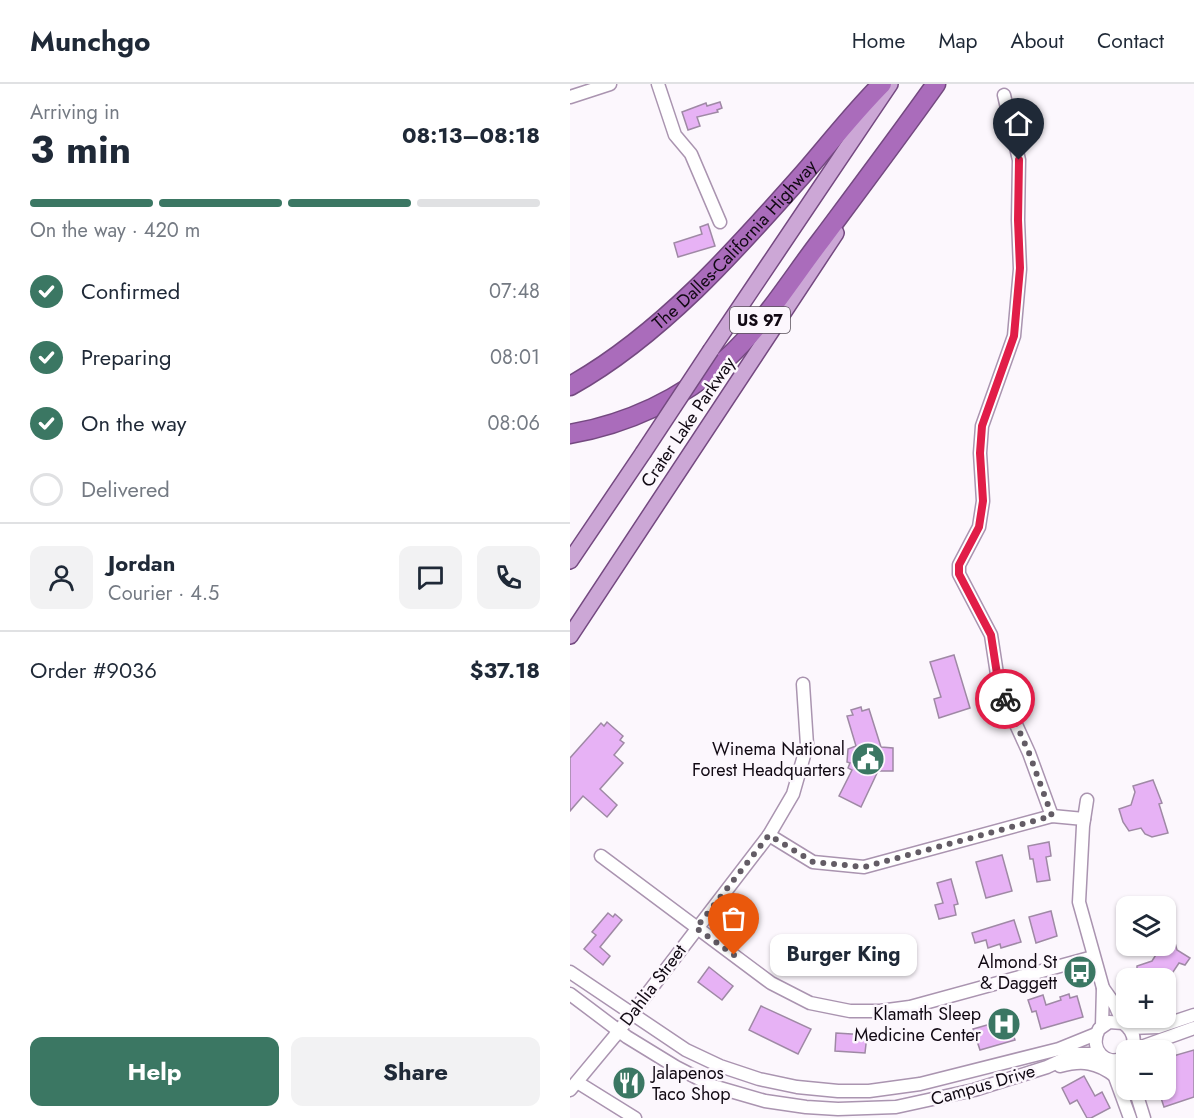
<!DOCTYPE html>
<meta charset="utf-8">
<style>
body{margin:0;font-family:Jost,sans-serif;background:#f2f2f3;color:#1f2937;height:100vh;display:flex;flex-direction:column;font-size:22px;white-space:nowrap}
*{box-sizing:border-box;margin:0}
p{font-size:20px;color:#747a83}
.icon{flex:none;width:33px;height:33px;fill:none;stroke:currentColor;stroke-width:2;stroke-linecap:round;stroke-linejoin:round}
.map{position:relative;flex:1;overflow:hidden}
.sheet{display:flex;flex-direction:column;background:#fff;width:570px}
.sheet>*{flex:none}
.buttons{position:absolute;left:546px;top:812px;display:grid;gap:12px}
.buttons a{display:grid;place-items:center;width:60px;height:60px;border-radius:12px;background:#fff;box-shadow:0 2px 4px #0004;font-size:30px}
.pin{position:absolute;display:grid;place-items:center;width:51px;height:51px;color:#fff;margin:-62px -26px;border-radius:50% 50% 50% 0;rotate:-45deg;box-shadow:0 0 6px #0007}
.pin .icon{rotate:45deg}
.courier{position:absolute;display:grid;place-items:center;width:60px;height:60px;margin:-30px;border:4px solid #e11d48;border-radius:50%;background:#fff;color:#222;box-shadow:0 2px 8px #0007}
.bubble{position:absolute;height:42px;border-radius:12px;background:#fff;box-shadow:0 2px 4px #0004;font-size:20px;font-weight:700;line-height:42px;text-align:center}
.overview em{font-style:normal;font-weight:700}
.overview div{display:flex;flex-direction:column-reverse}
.overview{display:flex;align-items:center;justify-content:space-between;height:102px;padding:0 30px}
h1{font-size:39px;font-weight:700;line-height:45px}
.bar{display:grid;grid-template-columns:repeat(4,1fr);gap:9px 6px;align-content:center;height:72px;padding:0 30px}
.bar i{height:8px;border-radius:4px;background:#e0e1e3}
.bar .active{background:#3b7763}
.bar p{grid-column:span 4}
.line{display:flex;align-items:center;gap:15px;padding:0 30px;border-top:2px solid #e0e1e3}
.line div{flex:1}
.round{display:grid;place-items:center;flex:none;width:63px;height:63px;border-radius:12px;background:#f2f2f3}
ol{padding:0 30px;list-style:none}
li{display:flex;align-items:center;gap:18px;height:66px}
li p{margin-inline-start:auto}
li .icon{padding:6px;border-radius:50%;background:#3b7763;color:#fff;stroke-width:4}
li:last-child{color:#747a83}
li i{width:33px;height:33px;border:3px solid #e0e1e3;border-radius:50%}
.button{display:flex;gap:12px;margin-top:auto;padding:12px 30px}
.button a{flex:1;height:69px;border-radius:12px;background:#3b7763;color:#fff;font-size:24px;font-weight:700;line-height:69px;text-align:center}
.button a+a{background:#f2f2f3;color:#1f2937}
header{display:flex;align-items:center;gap:36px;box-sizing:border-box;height:84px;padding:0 30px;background:#fff;border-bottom:2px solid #e0e1e3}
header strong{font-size:28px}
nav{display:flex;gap:33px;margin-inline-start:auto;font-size:21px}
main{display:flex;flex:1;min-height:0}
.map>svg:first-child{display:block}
.building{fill:#e7b2f5;stroke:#9f89a5;stroke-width:1.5}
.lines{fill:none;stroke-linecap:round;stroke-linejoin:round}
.minor-casing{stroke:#aa94b0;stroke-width:15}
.major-casing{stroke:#744980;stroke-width:18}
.highway-casing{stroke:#744980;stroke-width:21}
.minor{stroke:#fff;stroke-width:12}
.major{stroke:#cca7d6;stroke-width:15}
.highway{stroke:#aa6cbb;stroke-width:18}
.major-bridge-casing{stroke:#744980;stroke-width:18;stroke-linecap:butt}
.major-bridge{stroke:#cca7d6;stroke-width:15}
.done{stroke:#635c65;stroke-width:6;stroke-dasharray:0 10.8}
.route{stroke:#e11d48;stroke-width:8}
.labels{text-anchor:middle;stroke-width:5;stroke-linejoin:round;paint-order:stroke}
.shield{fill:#fcf7fd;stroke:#585059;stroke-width:1.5}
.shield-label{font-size:16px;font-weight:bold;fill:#110913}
.street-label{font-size:18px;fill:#110913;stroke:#fcf7fd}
.poi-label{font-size:18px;fill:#110913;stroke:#fcf7fd;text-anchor:end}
</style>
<header>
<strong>Munchgo</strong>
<nav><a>Home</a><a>Map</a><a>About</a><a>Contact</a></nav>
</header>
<main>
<section class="sheet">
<div class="overview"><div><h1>3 min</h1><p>Arriving in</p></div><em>08:13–08:18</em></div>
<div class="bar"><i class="active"></i><i class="active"></i><i class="active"></i><i></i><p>On the way · 420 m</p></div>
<ol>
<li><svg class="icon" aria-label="check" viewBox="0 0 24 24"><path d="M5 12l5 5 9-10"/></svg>Confirmed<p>07:48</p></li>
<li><svg class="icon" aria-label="check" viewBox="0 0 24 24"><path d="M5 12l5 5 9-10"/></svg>Preparing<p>08:01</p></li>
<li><svg class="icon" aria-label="check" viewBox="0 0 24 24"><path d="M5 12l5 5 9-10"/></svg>On the way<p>08:06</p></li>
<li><i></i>Delivered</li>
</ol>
<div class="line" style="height:108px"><a class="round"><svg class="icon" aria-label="person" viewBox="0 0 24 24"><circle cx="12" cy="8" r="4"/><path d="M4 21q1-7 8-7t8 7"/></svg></a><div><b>Jordan</b><p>Courier · 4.5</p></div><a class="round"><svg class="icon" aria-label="chat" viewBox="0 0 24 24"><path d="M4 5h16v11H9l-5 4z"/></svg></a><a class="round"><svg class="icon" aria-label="phone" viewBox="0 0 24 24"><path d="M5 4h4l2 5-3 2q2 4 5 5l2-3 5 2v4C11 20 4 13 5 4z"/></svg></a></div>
<div class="line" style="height:78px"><div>Order #9036</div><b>$37.18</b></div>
<div class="button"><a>Help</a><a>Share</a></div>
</section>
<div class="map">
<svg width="624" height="1034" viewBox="0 0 624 1034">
<rect width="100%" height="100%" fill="#fcf7fd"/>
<!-- building -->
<g class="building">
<path d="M150,18L152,24L147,26L148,28L127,33L130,42L118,46L112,28L136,19L137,22Z"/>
<path d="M138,140L145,162L108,173L104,159L132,150L130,143Z"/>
<path d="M384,571L400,624L369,634L364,615L371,613L360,578Z"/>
<path d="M291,623L292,627L299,625L311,663L323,664V687H308L291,723L269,712L282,686L278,684L280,679L277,678L278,665L286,662L277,632L283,631L281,626Z"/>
<path d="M37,638L53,652L50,656L54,659L44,671L53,679L30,705L47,721L37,733L13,712L0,727V674L31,639L34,642Z"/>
<path d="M583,696L592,719L589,720L598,749L582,753L575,750L571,744L559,747L553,738L549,725L561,721L565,708L563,702Z"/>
<path d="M479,758L481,772L476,773L480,796L467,798L463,775H460L458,762Z"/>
<path d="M432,771L442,807L416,814L406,778Z"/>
<path d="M381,795L388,820L384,821L386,831L369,835L365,821L373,819L367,799Z"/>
<path d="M481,827L487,852L466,859L459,833Z"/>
<path d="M38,829L43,833L45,830L52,836L30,863L40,872L33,881L14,865L26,851L22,848Z"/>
<path d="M597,833L600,841L604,844L602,848L607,866L620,874L615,881L609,879L599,894H559L557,888L567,886V882L582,877L592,861H596V834Z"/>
<path d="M444,836L451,858L431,864L430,860L418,864L416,856L405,859L402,849Z"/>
<path d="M139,883L163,902L152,916L128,898Z"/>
<path d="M499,910L500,914L507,912L513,933L471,945L466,927L462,928L458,916L473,911L476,921L491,916L490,913Z"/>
<path d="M191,922L241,945L228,970L179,946Z"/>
<path d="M438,935L445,956L410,966L403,945Z"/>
<path d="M266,949L297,951L295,969L265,967Z"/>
<path d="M624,966V1013L594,1023L588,1005H596V974Z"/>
<path d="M53,986L72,1000L67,1010L46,997Z"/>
<path d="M514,992L525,1012L532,1008L540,1024L521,1034H517L507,1016L500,1020L492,1004Z"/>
</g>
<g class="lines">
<defs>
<g id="minor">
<path d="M88,0L105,51L121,70L150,138"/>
<path d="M434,11L449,76L448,136L450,185L444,252L412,342L410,369L413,417L409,443L389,481V490L421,551L429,603L459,669L482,732"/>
<path d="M0,13L40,0"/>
<path d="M517,716L513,742L509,818L533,904L545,921L553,939"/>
<path d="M199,751L243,778L294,783L482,732L514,735"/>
<path d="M31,772L201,899L240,919L280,927H310L340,923L523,873"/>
<path d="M0,888L116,966L150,982L189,995L227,1003L268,1007H299L350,1000L489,965L526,950"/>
<path d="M0,910L57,953L106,983L143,1002L195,1017L236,1023L268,1025L326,1023L404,1006L477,983L505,970H529"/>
<path d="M532,942L533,904"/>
<path d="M559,944L588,943L624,931"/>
<path d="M563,966L624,944"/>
<path d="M556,973C537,984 518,966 529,945L539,938L553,939C563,946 566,955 562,966"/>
<path d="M490,982C512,976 527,978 545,992"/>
<path d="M542,985L560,1034"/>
<path d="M7,998L65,1034"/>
<path d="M565,1005L574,1034"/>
<path d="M0,1006L44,953L199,751L223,710L237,661L233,600"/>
</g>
<g id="major">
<path d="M141,266L320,0"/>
<path d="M0,477L73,369"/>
<path d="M0,552L266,149"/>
</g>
<g id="highway">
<path id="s1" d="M0,302C90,252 166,166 234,89C260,59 284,28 312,0"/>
<path d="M0,350C57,340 112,315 155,276C193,242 221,195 252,155C290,104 329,52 366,0"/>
</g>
</defs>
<!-- minor casing -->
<use href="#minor" class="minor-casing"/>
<!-- major casing -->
<use href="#major" class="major-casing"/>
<!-- highway casing -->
<use href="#highway" class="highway-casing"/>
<!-- minor -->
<use href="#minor" class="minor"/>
<!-- major -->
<use href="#major" class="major"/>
<!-- highway -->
<use href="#highway" class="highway"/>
<defs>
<path id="major-bridge" d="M73,369L141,266"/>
</defs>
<!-- major-bridge casing -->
<use href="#major-bridge" class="major-bridge-casing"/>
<!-- major-bridge -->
<use href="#major-bridge" class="major-bridge"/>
</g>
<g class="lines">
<!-- done -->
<path class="done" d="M164,871L126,844L199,751L243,778L294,783L482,732L459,669L435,615"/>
<!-- route -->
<path class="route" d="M435,615L429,603L421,551L389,490V481L409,443L413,417L410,369L412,342L444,252L450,184L448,136L449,76"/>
</g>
<!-- icons -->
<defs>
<symbol id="civic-disc" viewBox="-11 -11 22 22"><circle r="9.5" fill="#3b7763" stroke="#fcf7fd"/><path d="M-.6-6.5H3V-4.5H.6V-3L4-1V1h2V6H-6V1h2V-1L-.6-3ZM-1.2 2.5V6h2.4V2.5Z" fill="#fff"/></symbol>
<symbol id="bus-disc" viewBox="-11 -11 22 22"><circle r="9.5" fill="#3b7763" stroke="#fcf7fd"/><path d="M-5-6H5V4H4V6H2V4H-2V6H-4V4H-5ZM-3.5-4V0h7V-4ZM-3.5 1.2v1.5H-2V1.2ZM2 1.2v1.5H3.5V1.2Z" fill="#fff"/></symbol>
<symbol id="hospital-disc" viewBox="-11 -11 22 22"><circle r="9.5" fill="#3b7763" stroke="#fcf7fd"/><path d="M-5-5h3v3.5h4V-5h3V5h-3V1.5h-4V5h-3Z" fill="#fff"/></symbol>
<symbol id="restaurant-disc" viewBox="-11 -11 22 22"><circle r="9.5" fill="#3b7763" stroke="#fcf7fd"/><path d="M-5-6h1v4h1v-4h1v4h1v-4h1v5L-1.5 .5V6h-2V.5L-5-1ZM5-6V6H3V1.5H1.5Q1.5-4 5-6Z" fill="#fff"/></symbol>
</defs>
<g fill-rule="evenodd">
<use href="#civic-disc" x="279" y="656" width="38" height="38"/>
<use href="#bus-disc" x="491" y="869" width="38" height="38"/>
<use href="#hospital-disc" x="415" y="921" width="38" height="38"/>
<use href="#restaurant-disc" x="40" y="980" width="38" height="38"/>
</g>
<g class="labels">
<!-- shield labels -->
<rect class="shield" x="160" y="223" width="60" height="26" rx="4.5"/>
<g class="shield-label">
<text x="190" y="242">US 97</text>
</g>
<!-- street labels -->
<g class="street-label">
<text dy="6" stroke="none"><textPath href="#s1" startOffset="218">The Dalles-California Highway</textPath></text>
<text transform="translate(118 338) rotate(-56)" y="6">Crater Lake Parkway</text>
<text transform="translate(83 901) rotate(-53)" y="6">Dahlia Street</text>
<text transform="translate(413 1001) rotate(-16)" y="6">Campus Drive</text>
</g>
<!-- poi labels -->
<g class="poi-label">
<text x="275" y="671">Winema National<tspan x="275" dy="21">Forest Headquarters</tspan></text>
<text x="487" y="884">Almond St<tspan x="487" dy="21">&amp; Daggett</tspan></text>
<text x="411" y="936">Klamath Sleep<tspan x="411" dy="21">Medicine Center</tspan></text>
<text x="82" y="995" text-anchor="start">Jalapenos<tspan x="82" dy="21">Taco Shop</tspan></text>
</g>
</g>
</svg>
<div class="buttons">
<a><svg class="icon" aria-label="layers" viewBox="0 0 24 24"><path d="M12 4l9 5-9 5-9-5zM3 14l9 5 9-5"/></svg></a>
<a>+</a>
<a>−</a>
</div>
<div class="pin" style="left:164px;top:871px;background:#ea580c"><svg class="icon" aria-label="bag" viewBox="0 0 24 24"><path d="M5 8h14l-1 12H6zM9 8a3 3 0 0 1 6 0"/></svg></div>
<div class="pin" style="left:449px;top:76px;background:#1f2937"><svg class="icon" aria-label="home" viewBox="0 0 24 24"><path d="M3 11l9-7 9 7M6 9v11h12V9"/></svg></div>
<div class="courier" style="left:435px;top:615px"><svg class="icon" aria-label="bike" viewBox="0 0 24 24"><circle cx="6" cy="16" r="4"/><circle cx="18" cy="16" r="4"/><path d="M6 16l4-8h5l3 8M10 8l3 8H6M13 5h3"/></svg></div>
<div class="bubble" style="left:200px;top:850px;width:147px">Burger King</div>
</div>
</main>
